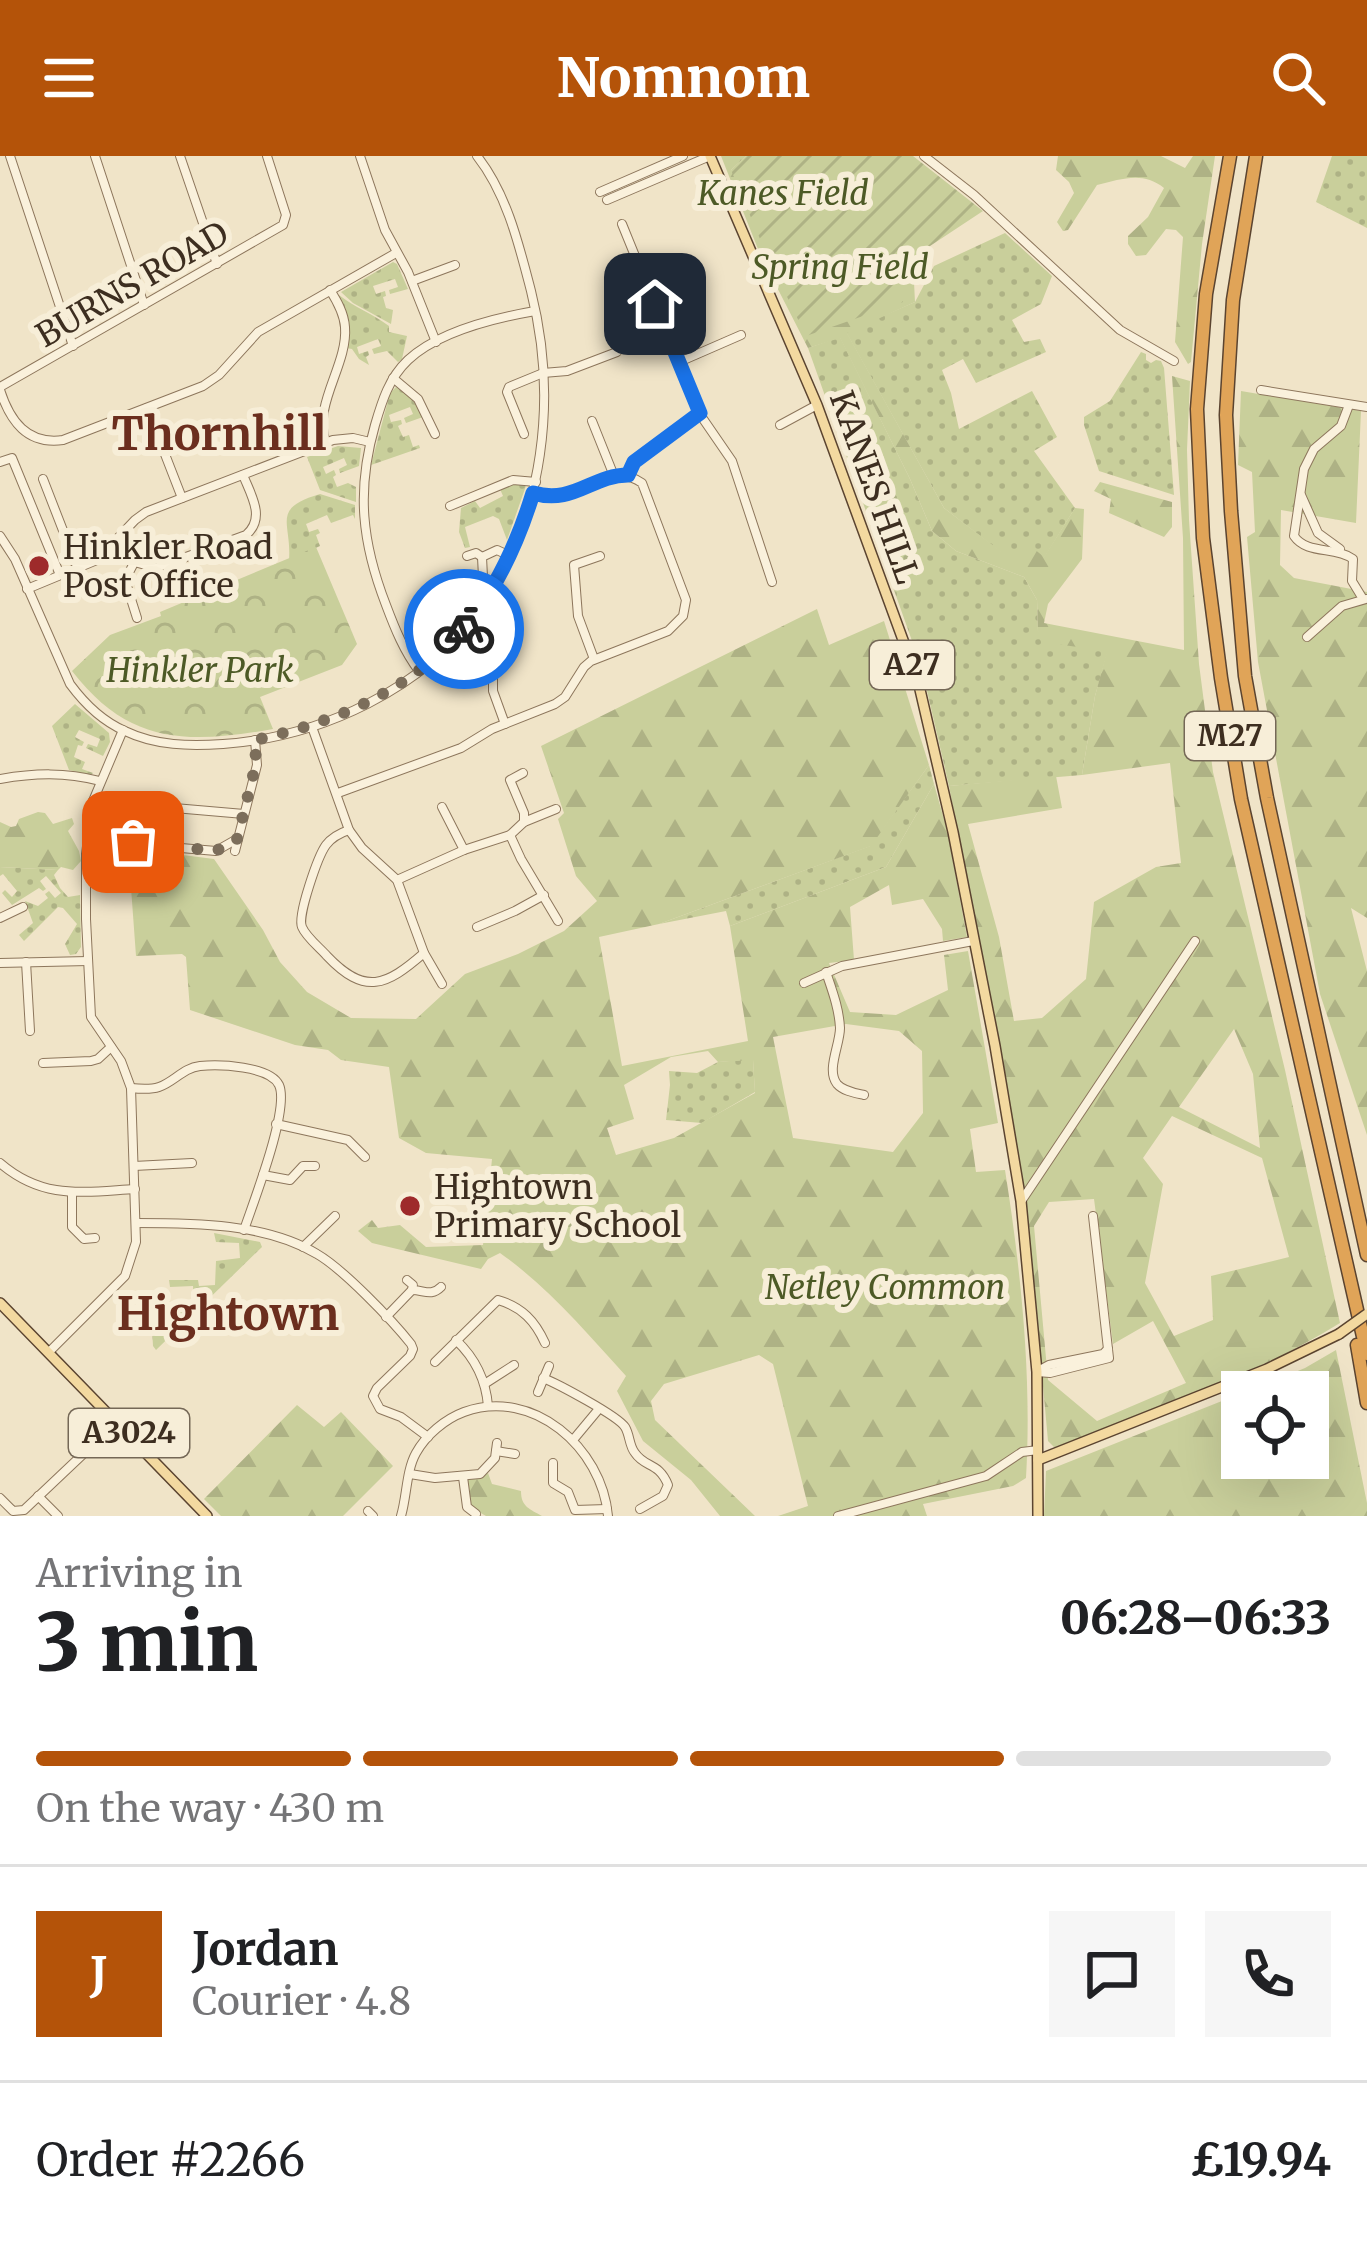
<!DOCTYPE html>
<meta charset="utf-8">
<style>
body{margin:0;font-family:Merriweather,serif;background:#f6f6f6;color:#202124;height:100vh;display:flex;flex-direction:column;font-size:45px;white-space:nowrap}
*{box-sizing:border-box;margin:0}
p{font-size:39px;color:#757577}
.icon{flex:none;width:66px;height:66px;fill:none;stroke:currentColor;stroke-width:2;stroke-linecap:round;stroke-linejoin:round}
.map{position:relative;height:1360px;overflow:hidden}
.drawer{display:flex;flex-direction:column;background:#fff;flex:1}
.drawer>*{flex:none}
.controls{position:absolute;left:1221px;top:1215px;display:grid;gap:24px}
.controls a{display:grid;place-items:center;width:108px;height:108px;border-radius:0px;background:#fff;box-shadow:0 12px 48px #0002;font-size:60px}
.pin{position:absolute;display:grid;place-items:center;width:102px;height:102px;color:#fff;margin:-51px;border-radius:24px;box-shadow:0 6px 18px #0006}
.courier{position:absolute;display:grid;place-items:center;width:120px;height:120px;margin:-60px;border:9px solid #1a73e8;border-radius:50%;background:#fff;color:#222;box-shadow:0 3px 15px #0007}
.overview em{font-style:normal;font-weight:800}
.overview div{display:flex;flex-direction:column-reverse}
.overview{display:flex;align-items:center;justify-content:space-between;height:204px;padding:0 36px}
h1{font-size:78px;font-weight:800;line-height:90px}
.bar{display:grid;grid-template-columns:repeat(4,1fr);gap:18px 12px;align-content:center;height:144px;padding:0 36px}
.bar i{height:15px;border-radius:9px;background:#e0e0e0}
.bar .active{background:#b45309}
.bar p{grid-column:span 4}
.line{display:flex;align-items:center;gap:30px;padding:0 36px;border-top:3px solid #e0e0e0}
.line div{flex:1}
.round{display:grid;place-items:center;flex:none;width:126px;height:126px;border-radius:0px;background:#f6f6f6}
header{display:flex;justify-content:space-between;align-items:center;height:156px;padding:0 36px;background:#b45309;color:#fff;font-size:54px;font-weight:800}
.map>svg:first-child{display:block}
.grass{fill:url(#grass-dots)}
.forest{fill:url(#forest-firs);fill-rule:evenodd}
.park{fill:url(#park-crowns)}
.garden{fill:url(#garden-furrows)}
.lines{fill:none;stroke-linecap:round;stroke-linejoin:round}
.minor-casing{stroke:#8d765c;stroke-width:10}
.major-casing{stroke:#5b4430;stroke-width:12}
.highway-casing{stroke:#5b4430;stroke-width:15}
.minor{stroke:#faf1dc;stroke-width:8}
.major{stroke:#f3d9a0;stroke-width:9}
.highway{stroke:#e0a458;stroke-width:12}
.major-bridge-casing{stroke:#5b4430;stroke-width:12;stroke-linecap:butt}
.major-bridge{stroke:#f3d9a0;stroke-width:9}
.done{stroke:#7c6e5b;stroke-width:12;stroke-dasharray:0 21.6}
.route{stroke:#1a73e8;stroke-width:15}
.poi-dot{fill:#9e2a2b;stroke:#f7eed8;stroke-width:4.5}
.labels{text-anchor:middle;stroke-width:12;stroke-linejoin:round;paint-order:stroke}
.shield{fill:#f7eed8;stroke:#756857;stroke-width:3}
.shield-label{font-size:30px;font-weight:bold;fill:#3d2e20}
.park-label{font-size:33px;font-style:italic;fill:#4d5a26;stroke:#f7eed8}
.street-label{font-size:33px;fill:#3d2e20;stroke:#f7eed8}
.poi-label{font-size:33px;fill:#3d2e20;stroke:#f7eed8;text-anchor:start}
.district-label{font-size:45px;font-weight:bold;fill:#6b2e1e;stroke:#f7eed8}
</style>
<header><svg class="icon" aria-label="menu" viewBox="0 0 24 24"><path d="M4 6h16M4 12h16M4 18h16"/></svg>Nomnom<svg class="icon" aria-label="search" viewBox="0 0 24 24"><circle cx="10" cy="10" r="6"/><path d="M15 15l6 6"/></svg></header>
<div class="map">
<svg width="1367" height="1360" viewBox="0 0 1367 1360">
<defs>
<pattern id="grass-dots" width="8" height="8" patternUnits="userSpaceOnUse" patternTransform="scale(3)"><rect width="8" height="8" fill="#c9cf9b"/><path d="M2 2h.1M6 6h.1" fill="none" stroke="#aeb285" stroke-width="1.8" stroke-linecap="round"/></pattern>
<pattern id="forest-firs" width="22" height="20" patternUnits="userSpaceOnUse" patternTransform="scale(3)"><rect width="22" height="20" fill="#c9cf9b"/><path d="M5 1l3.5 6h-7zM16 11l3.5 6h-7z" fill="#aeb285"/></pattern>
<pattern id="park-crowns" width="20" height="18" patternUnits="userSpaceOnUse" patternTransform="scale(3)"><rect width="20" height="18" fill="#c9cf9b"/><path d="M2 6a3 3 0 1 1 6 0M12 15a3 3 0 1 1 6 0" fill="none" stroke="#aeb285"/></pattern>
<pattern id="garden-furrows" width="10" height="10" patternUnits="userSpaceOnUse" patternTransform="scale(3)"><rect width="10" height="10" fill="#c9cf9b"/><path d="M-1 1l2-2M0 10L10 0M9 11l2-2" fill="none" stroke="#aeb285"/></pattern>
</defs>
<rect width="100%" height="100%" fill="#f0e4c8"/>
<!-- grass -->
<g class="grass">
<path d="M1332,0H1367V72L1316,46Z"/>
<path d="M1005,77L1052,120L1041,148L1012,164L1024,186L1040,183L1046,196L976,227L963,203L942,214L951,237L959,273L1032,235L1057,281L1034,295L1075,352L1044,402L1011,404L944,352L846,176L915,146L934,110Z"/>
<path d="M393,106L397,108L408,133L390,138L389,134L398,131L395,123L373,130L376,138L385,135L386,140L383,141L386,152L393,154L391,168L353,147L341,136Z"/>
<path d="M339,139C354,151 373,158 389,170V176L407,180L402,203L398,206L387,195L374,198L372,193L381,190L378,183L357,191L359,198L368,195L369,199L366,201L369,209L359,203L352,193L346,192V160Z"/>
<path d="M840,181L910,323L932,375L956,395L1024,421L1037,444L1038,475L1108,494L1095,540L1082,619L949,630L922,513L808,192Z"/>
<path d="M1141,196L1146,198V204L1151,207L1156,204L1161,205L1164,212L1174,339L1099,315L1084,269V261L1110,245Z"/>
<path d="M396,231L411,241L423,261L406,267L404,262L413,258L410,251L389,259L391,266L401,264L402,268L398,270L403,281L409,279L413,291L419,289L420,292L371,309L390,237Z"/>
<path d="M338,290L361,292L359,310L340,317L339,313L347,309L344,302L323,311L326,318L334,314L336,319L333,321L337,331L348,327L356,331V346L320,334L307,301Z"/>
<path d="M511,327H527L507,384L499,363L493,360L465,371L470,391L465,392L459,376L461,352L475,345L480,352L503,340L500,333Z"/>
<path d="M320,338L355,349V363L353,359L331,367L327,359L306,368L309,376L318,373L320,377L316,379L320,390L289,404C292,366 270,353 320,338Z"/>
<path d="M75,548L109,577L110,586L103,600L86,592L88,588L97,591L100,583L79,574L75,581L84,586L82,590L78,589L74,601L85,606L82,613L93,617L91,619L69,614L52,570Z"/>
<path d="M929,609L934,628L886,711L730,770L726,755L659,768L870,690Z"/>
<path d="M0,711L58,714L54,719L60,732L68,741L80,739L81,791L76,798L70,799L65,788L77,768L63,752L58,751L24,785L19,779L33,767L25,745L38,750L48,742L45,738L49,735L55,742L61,737L46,720L40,725L46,733L43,735L39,732L12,749L2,737L5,734L12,741L17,735L3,718L0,720Z"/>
<path d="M753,903L755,936L702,967L666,964L670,929L669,915L697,917L718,906Z"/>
<path d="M214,1077L260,1086L262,1091L156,1194L153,1190L152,1172L170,1171V1150L173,1147L194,1145L193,1130L170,1131L169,1124H198L199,1130L215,1129L216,1105L240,1102L239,1087L216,1086Z"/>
</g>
<!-- forest -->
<g class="forest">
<path d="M721,0H746L731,14L900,117L913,106L915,146L847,177L944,352L1011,403L1028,388L1044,401L1075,352L1084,353L1082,403L1048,448L1044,467L1184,494L1183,382L1172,220L1190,225L1187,294L1189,364L1199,508L1213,616L1285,914L1340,1167C1252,1222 1151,1254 1056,1293L1048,1285L1028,1065L1009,943L949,630L1056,620L1062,652L968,668L999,781L1014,865L1042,862L1086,823L1094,746L1156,711L1181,707L1170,607L1082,619L1095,540L1107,495L1041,486L1038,475L1037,444L1024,421L956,395L932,375L910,323L840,182L808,192L760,98ZM1234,873L1253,918L1260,992L1179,951ZM1172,960L1262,1002L1289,1101L1211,1120L1213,1164L1174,1180L1145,1127L1163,1028L1143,1002ZM1094,1043L1113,1188L1153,1165L1186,1227L1097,1265L1048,1224L1034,1070L1049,1046Z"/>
<path d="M1058,0H1161L1185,12L1193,0H1215L1202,88L1191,206L1188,208L1175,186L1183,81L1176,74L1166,73L1146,99L1136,100L1128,88V80L1148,61L1164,32C1143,15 1122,23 1097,29L1068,74L1063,75L1057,66L1074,37L1069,26L1056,14Z"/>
<path d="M1241,235L1361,255L1356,367L1281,354L1280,409L1294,422L1367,436V762L1351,752L1367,815V979L1320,838L1258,506L1247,381L1255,376L1252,316L1238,309Z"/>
<path d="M1100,326L1172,346V371L1164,381L1109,357L1111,343L1094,335Z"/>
<path d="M817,453L829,489L884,465L929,609L871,690L659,768L599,781L622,910L748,885L730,770L886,711L934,628L947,674L967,781L943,785L942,773L923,743L892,749L889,729L850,751L854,804L829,807L850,856L896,859L948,834L944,799L968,795L998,967L970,973L976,1016L1005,1014C1021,1115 1032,1220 1026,1322L1013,1330L923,1348L927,1360H778L808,1350L773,1208L759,1199L664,1228L651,1245L655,1264L755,1360H720L691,1324L643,1285L617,1235L626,1220C586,1176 548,1131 500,1097L488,1103L481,1113L372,1087L358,1075L372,1064L378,1072L400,1069L426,1091L483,1089L492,1003L426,997L399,982L389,911L341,904L328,894L295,889L190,854L186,801L182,798L136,800L130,718L96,722L97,688L214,703L263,774L280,806L307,836L351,862L416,863L465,818L518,798L564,775L597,745L576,720L558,663L564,657L541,590ZM846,868L899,875L922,895L923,957L893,996L793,982L773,881ZM708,895L718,906L753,904L755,937L674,982L616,999L607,972L634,963L624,929L671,901Z"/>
<path d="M38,656L45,657L53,668L72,662L74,668L68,675L79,695L81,705L73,714L61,711L58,714L0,711V666L11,671L16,670L19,663Z"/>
<path d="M1336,1194L1367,1347V1360H1044L1046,1315L1242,1237V1302H1308V1236H1246L1305,1212Z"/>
<path d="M297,1249L324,1271L341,1256L393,1310L343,1360H221L204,1343Z"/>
<path d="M488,1317L492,1328L521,1335C521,1351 530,1353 542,1360H486L470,1351L466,1325Z"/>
</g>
<!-- park -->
<path class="park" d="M316,391L357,488L342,509L260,541L273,573C188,588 129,589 72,515L110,479L161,460L160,456Z"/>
<!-- garden -->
<path class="garden" d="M746,0H913L983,55L927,92V95L900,117L903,146L806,180L765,95L731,14Z"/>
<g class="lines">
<defs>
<g id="minor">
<path d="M10,0L73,190"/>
<path d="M95,0L144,149"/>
<path d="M180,0L217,108"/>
<path d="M360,0L385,74L408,116L436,186"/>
<path d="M924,0L974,39L1120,174L1174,205"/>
<path d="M600,36L683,0"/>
<path d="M607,44L710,0"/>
<path d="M622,68L699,257L732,305L772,426"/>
<path d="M412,125L455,109"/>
<path d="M679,206L741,179"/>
<path d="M393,222L418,243L435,278"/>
<path d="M0,231L283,69L286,59L267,0"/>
<path d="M0,234C10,265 27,289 63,284L203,230L219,219L258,176L396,97"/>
<path d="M1261,234L1367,251"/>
<path d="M1349,249L1341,270L1314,293L1304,313L1294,380C1307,399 1335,390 1353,403L1352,425L1363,443"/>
<path d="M147,252L182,342"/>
<path d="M592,265L614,320"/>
<path d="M780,269L817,249"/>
<path d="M524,278L507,236L509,231L543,217L567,215L617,196"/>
<path d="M326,287C312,248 348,210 345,171C344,157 337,145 330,134"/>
<path d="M0,306L12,302L60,419"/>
<path d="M628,319L635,306L699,257"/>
<path d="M43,323L78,413"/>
<path d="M1301,339L1318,377L1340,393"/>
<path d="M450,350L513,324L536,326"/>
<path d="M0,380L15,403L70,528C84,547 102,565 125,575C156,590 190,590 223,588C321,581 425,533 482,451C544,359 558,242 531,135C519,89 507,38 477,0"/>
<path d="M114,387L138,407L156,412L246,379C266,362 251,339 243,319"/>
<path d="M467,400L476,397L482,401"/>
<path d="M135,405L125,424L137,462"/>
<path d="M483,421L482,401L497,394L510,400"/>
<path d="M27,433L97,404L135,364L146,356L333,284L353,282L370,286"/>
<path d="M462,475L489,499L493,512V535L505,568"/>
<path d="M1307,481L1342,450L1366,443"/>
<path d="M594,503L578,460L574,409L600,400"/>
<path d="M419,515C404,495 395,473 386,449C362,387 356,335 375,269C382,245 389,222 408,204C438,176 495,162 535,155"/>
<path d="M312,571L349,674L362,692L397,724L424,797L442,828"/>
<path d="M523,617L510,624L524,657V666"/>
<path d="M0,623C35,617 65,616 100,625"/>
<path d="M338,637L461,592L492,573L555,548L565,541L584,511L591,505L668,475L683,460L686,444L642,327C611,305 586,342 554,341C548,341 539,338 533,336"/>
<path d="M93,645L244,658"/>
<path d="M442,651L464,694"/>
<path d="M349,674C340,677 332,681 326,689C318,700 297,760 302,771C306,781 320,792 327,800C365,840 386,830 424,797"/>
<path d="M510,679L521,703L558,765"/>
<path d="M123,687L216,695L237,683"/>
<path d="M235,695L257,609L255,584"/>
<path d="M397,724L464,694L510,679L524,666L556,653"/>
<path d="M0,762L23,751"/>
<path d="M477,771L515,755L544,739"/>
<path d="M26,806L30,875"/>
<path d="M0,807L88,805"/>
<path d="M826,816C832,834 839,852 840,872C840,889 826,914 837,928C843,935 855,937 864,939"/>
<path d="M804,827L842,810L973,785"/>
<path d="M43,907L91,905L98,903L111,891"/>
<path d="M131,932C140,933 150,934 159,931C174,926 183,912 200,910C219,908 270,910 279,929C290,953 253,1047 244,1074"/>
<path d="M276,968L348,984L365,1001"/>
<path d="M0,1007C43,1044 82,1036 135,1033"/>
<path d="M134,1010L192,1007"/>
<path d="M263,1019L290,1024L303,1010H315"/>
<path d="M72,1037V1071L84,1083L95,1082"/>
<path d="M1022,1044L1195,785"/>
<path d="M136,1067C194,1067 266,1067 317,1098C343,1113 392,1164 411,1188L413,1193L410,1200L377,1232L373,1240L380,1253L401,1261L428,1281"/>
<path d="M303,1091L335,1060"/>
<path d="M407,1124L413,1129L412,1134C424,1134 431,1141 441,1131"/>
<path d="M386,1161L412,1134"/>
<path d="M456,1184C476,1203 486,1224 488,1250"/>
<path d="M49,1196L125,1120L136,1086L131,932L121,905L91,861L86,763V698L93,645L123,574"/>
<path d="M435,1206L498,1144C522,1151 535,1165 545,1187"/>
<path d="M1038,1215L1049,1209L1103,1198L1108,1193"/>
<path d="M1037,1216L1050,1217L1109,1202L1093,1060"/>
<path d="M543,1222C558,1228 618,1260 625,1271C630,1279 629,1290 635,1297C645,1312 659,1306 668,1329L663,1340L640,1353"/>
<path d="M486,1227L514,1209"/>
<path d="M538,1236L549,1210"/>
<path d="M573,1284L598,1254"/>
<path d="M496,1295L515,1298"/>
<path d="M553,1307V1327L568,1336L575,1354L607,1353"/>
<path d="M410,1318L435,1322L480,1318L495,1302L497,1287"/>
<path d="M463,1321L467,1351L476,1358"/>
<path d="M38,1340L58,1360"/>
<path d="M0,1342L13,1355L24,1354L117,1266"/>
<path d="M368,1355L373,1360"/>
<path d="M401,1360C407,1340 406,1315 416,1297C426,1279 445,1263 464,1256C533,1231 602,1292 608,1360"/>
<path d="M838,1360L986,1320L1022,1296L1038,1294"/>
</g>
<g id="major">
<path d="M710,0L817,249L918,525L953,676L995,890L1021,1045L1037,1216L1038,1360"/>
<path d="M0,1147L207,1360"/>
<path d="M1038,1304L1267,1213L1339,1178"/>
</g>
<g id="highway">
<path d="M1230,0L1206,138L1197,253L1203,382L1221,522L1241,643L1367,1198"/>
<path d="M1256,0L1233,144L1226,259L1231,355L1245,520L1267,642L1367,1099"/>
<path d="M1357,1189L1367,1247"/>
</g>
</defs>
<!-- minor casing -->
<use href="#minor" class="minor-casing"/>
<!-- major casing -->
<use href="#major" class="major-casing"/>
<!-- highway casing -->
<use href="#highway" class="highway-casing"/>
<!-- minor -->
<use href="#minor" class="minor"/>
<!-- major -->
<use href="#major" class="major"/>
<!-- highway -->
<use href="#highway" class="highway"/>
<defs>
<path id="major-bridge" d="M1339,1178L1367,1158"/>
</defs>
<!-- major-bridge casing -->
<use href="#major-bridge" class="major-bridge-casing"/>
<!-- major-bridge -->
<use href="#major-bridge" class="major-bridge"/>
</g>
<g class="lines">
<!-- done -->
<path class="done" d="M133,686L216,695L237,683L256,608L255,584C338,565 406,537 464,473"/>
<!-- route -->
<path class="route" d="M464,473C497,432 518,386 533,337C573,349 592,319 628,319L634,306L700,257L655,148"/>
</g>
<!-- markers -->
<g class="poi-dot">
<circle cx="39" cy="410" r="12"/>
<circle cx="410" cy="1050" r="12"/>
</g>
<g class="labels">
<!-- shield labels -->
<g class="shield">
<rect x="870" y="485" width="84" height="48" rx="9"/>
<rect x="1185" y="556" width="90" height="48" rx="9"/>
<rect x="69" y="1253" width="120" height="48" rx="9"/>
</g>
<g class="shield-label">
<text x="912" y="519">A27</text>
<text x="1230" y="590">M27</text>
<text x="129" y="1287">A3024</text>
</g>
<!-- park labels -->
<g class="park-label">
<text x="783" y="49">Kanes Field</text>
<text x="840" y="123">Spring Field</text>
<text x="200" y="526">Hinkler Park</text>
<text x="885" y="1143">Netley Common</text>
</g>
<!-- street labels -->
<g class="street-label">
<text transform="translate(132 128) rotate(-30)" y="12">BURNS ROAD</text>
<text transform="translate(875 331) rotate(70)" y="12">KANES HILL</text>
</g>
<!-- poi labels -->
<g class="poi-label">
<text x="63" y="403">Hinkler Road<tspan x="63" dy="38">Post Office</tspan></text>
<text x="434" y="1043">Hightown<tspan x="434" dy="38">Primary School</tspan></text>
</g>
<!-- district labels -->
<g class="district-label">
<text x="219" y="294">Thornhill</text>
<text x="228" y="1174">Hightown</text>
</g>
</g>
</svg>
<div class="controls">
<a><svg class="icon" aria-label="locate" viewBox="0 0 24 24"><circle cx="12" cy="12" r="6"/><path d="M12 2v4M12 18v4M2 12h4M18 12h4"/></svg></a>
</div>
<div class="pin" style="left:133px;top:686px;background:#ea580c"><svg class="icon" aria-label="bag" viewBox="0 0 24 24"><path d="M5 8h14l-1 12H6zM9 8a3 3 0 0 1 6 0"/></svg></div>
<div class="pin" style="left:655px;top:148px;background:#1f2937"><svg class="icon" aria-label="home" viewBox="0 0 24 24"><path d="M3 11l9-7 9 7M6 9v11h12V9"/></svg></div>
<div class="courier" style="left:464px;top:473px"><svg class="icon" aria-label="bike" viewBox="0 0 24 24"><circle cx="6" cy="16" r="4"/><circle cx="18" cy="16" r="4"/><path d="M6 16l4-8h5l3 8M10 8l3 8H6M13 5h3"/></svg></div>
</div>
<section class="drawer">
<div class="overview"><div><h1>3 min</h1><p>Arriving in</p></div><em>06:28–06:33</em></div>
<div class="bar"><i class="active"></i><i class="active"></i><i class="active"></i><i></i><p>On the way · 430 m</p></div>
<div class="line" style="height:216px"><b class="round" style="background:#b45309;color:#fff">J</b><div><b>Jordan</b><p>Courier · 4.8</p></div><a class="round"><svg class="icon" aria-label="chat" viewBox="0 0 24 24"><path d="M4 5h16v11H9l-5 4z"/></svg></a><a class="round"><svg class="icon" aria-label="phone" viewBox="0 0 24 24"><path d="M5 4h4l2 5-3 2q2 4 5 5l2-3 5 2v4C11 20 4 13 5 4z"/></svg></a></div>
<div class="line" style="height:156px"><div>Order #2266</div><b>£19.94</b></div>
</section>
